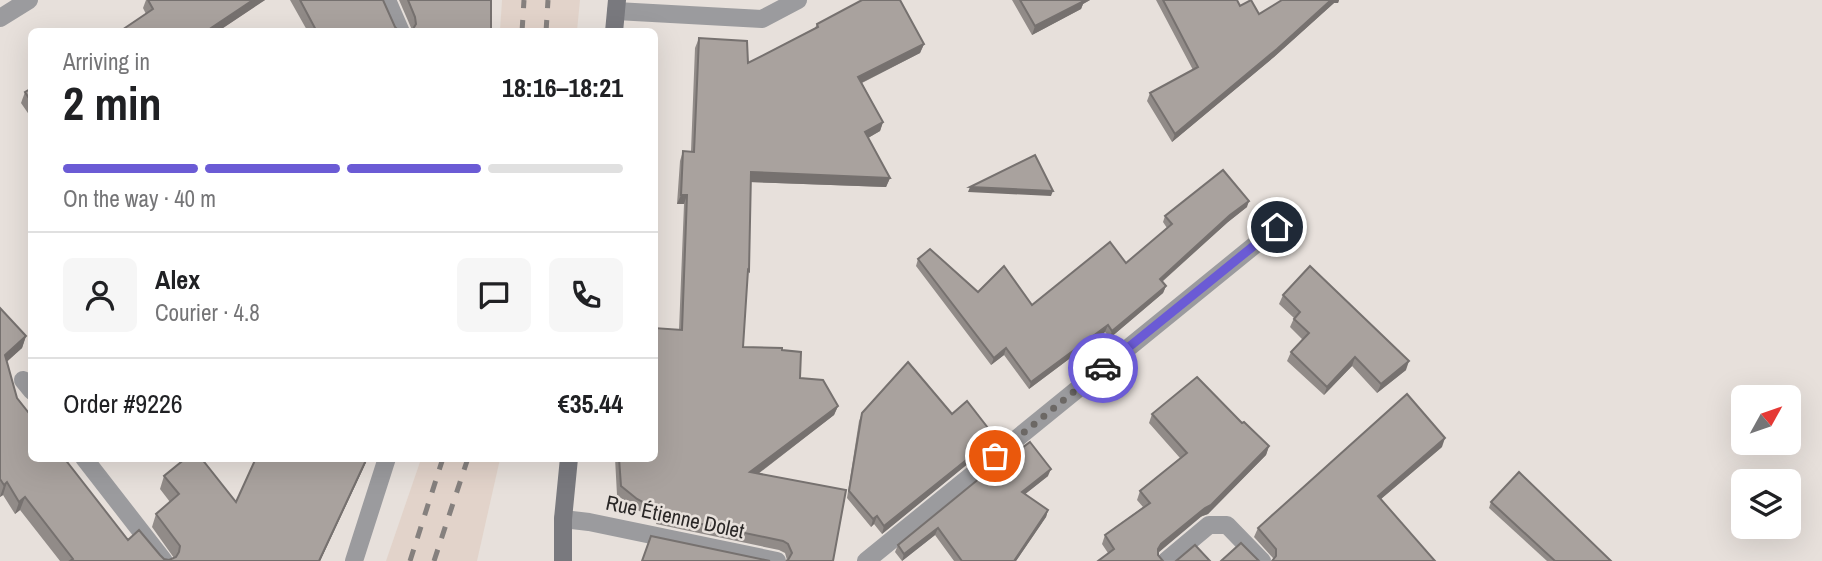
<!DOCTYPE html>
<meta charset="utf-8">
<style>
body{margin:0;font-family:"Archivo Narrow",sans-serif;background:#f6f6f6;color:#202124;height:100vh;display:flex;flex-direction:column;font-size:26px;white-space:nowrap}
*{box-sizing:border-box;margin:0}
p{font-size:23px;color:#757577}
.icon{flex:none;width:38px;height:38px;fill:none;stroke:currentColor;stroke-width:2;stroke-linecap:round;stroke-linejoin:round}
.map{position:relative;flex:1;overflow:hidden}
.side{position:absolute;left:28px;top:28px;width:630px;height:434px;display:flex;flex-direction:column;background:#fff;border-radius:10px;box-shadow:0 7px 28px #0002}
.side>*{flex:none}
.needle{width:46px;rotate:50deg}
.fabs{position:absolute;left:1731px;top:385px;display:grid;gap:14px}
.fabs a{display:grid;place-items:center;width:70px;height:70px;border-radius:10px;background:#fff;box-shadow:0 7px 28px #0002;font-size:35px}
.pin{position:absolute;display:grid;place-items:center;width:60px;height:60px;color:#fff;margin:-30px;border:4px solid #fff;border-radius:50%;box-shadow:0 2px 7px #0007}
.courier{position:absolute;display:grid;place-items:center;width:70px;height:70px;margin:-35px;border:5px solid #6b5bd5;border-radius:50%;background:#fff;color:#222;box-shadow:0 2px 9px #0007}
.head em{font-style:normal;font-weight:800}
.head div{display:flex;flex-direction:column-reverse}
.head{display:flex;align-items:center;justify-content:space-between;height:119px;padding:0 35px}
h1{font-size:46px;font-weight:800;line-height:52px}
.bar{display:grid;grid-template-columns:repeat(4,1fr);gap:10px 7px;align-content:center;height:84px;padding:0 35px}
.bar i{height:9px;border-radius:5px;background:#e0e0e0}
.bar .on{background:#6b5bd5}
.bar p{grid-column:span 4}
.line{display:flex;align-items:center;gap:18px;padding:0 35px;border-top:2px solid #e0e0e0}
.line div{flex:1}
.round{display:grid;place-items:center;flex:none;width:74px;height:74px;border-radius:10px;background:#f6f6f6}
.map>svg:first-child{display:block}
.built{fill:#e2d3ca}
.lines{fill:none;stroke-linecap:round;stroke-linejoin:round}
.minor{stroke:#9b9b9e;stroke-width:18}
.secondary{stroke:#79797e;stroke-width:18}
.rail{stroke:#85807e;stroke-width:5;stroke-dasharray:12 12;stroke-linecap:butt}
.wall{fill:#918b88}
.shaded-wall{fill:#76716f}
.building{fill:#a9a29e;stroke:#76716f;stroke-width:2}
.done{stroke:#6c6865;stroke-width:7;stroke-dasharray:0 12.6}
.route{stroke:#6b5bd5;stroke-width:9}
.labels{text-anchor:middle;stroke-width:5;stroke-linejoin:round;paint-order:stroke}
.street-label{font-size:21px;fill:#2a2726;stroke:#e7e0db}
</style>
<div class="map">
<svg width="1822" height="561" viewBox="0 0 1822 561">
<rect width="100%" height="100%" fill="#e7e0db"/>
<!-- built -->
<g class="built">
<path d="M502,0H580L577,31H500Z"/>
<path d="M421,459H500L477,561H386Z"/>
</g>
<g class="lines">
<!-- minor -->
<g class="minor">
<path d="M387,0L401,32"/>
<path d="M616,11L762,19L798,0"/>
<path d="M0,18L29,0"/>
<path d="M23,380L32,391"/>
<path d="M84,458L164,561"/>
<path d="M563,519L589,522L777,561"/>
<path d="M354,561L387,458"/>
<path d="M866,561L1277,227"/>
<path d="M1166,561L1209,525H1227L1262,561"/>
</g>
<!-- secondary -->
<g class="secondary">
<path d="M614,32L617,0"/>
<path d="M563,561V519L569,458"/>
</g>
<!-- rail -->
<g class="rail">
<path d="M522,32L524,0"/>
<path d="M546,32L548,0"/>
<path d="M410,561L443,458"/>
<path d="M434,561L468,458"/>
</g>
</g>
<!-- wall -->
<g class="wall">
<path d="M146,0H265L217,32L146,14L143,8Z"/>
<path d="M290,0H383L395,27L400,32H308Z"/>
<path d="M399,0H491L412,30Z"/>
<path d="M1012,0H1090L1083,4L1081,9L1032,35Z"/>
<path d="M1156,0H1237L1240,6L1259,14L1282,0H1339L1338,3H1334L1274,57L1172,142L1147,101L1150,93L1193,70Z"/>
<path d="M817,24L924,44L920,53L862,83L883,122L880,131L868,138L890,178L886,187L751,182L743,347L782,350L800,378L838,406L834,415L758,474L846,490L787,560L785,553L779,550L656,524L657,521L634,508L617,495L615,458H654L679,330L684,204H677L680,161L683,151H691L695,48L699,38L748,63L815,28Z"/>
<path d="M32,88V119L21,103L25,92Z"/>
<path d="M1247,207L1228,222L1162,282L1166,286L1163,293L1110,338L1105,332L1029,389L1004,355L991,365L916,266L918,259L978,292L1032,305L1126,263L1167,228L1163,222L1165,216Z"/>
<path d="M1283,295L1406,370L1377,393L1352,366L1324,395L1287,361L1291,352L1303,340L1290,327L1294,318L1279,304Z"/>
<path d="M0,308L26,336L22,348L6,362L17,398L128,540L160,555L164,559L169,560L174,558L152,527L156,514L170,502L160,489L164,476L236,502L368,458L320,561H60L20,510L15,514L3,495L0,497Z"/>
<path d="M862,413L952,414L992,444L882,534L874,524L871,527L847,498L859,421Z"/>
<path d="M1152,414L1242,423L1269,446L1266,455L1208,514L1108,553L1102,544L1105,535L1143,507L1137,500L1140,491L1180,458L1149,423Z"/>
<path d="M1442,447L1381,499L1273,561V558L1254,537L1258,528Z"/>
<path d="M1010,457L1048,476L1025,494L1048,510L1046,517L1016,561H954L935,535L902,561L895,552L898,545Z"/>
<path d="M1491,502L1611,561H1547L1489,508Z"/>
</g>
<!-- shaded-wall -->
<g class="shaded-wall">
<path d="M253,0H265L217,32H205Z"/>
<path d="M1081,0H1090L1083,4L1081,9L1032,35L1035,26Z"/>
<path d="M1331,0H1339L1338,3H1334L1274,57L1172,142L1175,134Z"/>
<path d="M924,44L920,53L855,86L858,77Z"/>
<path d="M883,122L880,131L861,142L865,132Z"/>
<path d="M751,172L890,178L886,187L748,182Z"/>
<path d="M970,187L1053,191L1051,196L968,192Z"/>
<path d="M681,195H687L684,204H677Z"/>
<path d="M1249,201L1247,207L1228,222L1158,285L1160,279L1230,215Z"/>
<path d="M1166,286L1163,293L1110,338L1112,331Z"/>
<path d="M1108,325L1105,332L1029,389L1031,382Z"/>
<path d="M26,336L22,348L0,368L5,355Z"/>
<path d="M1006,348L1004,355L991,365L994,358Z"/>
<path d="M1355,357L1352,366L1324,395L1327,387Z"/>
<path d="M1409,361L1406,370L1377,393L1381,384Z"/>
<path d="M838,406L834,415L747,482L750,472Z"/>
<path d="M995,437L992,444L882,534L884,526Z"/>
<path d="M1445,438L1442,447L1375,504L1378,496Z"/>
<path d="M1269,446L1266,455L1208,514L1202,516L1158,553V549L1161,544Z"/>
<path d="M367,458H368L320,561H319Z"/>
<path d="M1051,469L1048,476L1019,499L1022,492Z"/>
<path d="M7,482L3,495L0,497L4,485Z"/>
<path d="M25,497L20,510L15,514L19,502Z"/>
<path d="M1048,510L1046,517L1016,561H1014Z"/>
<path d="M877,516L874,524L871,527L873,519Z"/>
<path d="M938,528L935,535L902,561L904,554Z"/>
</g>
<!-- building -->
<g class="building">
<path d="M148,0H253L205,32H119L153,9Z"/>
<path d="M300,0H383L395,27L400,32H317Z"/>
<path d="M408,0H491V32H407L413,29L416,24L415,17Z"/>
<path d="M862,0H900L924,44L858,77L883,122L865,132L890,178L751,172L749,271L748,270L743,347L782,348V350L801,352L800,378L823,380L838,406L750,472L846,490L833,561H786L788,560L792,553L788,544L783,541L659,515L661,512L637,499L621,486L619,458H654V328L682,330L687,195H681L683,151L694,152L699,38L747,41L748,63L818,27L817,24Z"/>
<path d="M1020,0H1084V1L1035,26Z"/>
<path d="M1163,0H1237L1240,6L1251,0L1259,14L1282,0H1331L1277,49L1175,134L1150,93L1198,67Z"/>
<path d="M32,88V103L25,92Z"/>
<path d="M1035,155L1053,191L970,187Z"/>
<path d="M1223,170L1249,201L1230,215L1160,279L1166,286L1112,331L1108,325L1031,382L1006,348L994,358L918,259L930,249L978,292L1004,266L1032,305L1110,242L1126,263L1172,224L1165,216Z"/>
<path d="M1310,266L1409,361L1381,384L1355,357L1327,387L1291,352L1309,333L1294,319L1300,312L1283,295Z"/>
<path d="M0,308L26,336L5,355L17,398L32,417V458H64L128,540L139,530L160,555L164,559L169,560L176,557L179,552L180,546L156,514L179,494L164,476L186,458H201L236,502L256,458H367L319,561H70L73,559L25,497L19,502L7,482L4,485L0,479Z"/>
<path d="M908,362L952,414L967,401L995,437L884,526L877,516L873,519L849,491L862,413Z"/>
<path d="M1197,377L1242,423L1244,422L1269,446L1211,505L1205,508L1161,544L1158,549V555L1163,561H1098L1114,549L1105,535L1150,503L1140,491L1187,453L1152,414Z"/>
<path d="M1407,394L1445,438L1378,496L1435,561H1272L1276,556V549L1258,528Z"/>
<path d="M1030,442L1051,469L1022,492L1048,510L1014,561H962L938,528L904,554L898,545L1008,455L1010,457Z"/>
<path d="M1519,472L1611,561H1555L1491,502Z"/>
<path d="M651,536L770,561H642Z"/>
<path d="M1241,543L1259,561H1221Z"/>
<path d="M1195,545L1210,561H1176Z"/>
</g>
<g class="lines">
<!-- done -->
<path class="done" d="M995,456L1103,368"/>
<!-- route -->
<path class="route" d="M1103,368L1277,227"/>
</g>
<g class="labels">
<!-- street labels -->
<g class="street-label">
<text transform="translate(675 517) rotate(12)" y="7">Rue Étienne Dolet</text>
</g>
</g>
</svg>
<div class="fabs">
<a><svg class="needle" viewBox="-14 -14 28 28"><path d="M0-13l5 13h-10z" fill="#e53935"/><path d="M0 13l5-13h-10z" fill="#757577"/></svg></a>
<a><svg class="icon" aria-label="layers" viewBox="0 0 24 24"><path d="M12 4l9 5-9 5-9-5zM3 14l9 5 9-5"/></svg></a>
</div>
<div class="pin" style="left:995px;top:456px;background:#ea580c"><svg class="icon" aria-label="bag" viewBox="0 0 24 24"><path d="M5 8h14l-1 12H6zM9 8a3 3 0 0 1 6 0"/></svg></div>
<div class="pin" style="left:1277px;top:227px;background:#1f2937"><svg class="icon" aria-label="home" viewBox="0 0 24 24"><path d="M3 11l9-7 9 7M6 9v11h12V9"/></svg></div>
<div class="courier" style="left:1103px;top:368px"><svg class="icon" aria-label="car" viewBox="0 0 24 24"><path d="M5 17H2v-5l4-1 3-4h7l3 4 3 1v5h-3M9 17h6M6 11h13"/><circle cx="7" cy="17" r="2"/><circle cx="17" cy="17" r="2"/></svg></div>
<section class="side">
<div class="head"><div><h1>2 min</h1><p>Arriving in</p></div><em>18:16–18:21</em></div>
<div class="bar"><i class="on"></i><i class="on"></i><i class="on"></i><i></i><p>On the way · 40 m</p></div>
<div class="line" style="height:126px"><a class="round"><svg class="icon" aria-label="person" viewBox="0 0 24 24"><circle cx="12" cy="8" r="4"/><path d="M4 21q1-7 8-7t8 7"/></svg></a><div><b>Alex</b><p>Courier · 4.8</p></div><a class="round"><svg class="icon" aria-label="chat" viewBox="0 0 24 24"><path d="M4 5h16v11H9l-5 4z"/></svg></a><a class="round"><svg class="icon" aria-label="phone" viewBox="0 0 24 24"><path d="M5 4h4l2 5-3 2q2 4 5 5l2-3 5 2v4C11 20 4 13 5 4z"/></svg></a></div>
<div class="line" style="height:91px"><div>Order #9226</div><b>€35.44</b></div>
</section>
</div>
